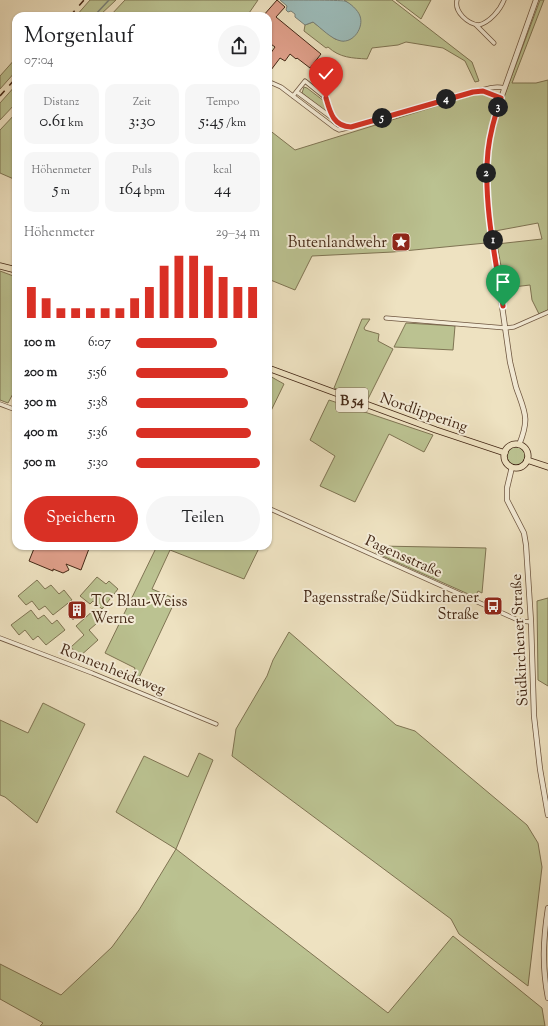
<!DOCTYPE html>
<html lang="de">
<meta charset="utf-8">
<style>
:root{--surface:#fff;--page:#f6f6f6;--text:#202124;--muted:#757577;--accent:#d93025}
body{margin:0;font-family:"Sorts Mill Goudy",serif;background:var(--page);color:var(--text);height:100vh;display:flex;flex-direction:column;font-size:15px;white-space:nowrap}
*{box-sizing:border-box;margin:0}
p{font-size:13px;color:var(--muted)}
.icon{flex:none;width:22px;height:22px;fill:none;stroke:currentColor;stroke-width:2;stroke-linecap:round;stroke-linejoin:round}
.map{position:relative;flex:1;overflow:hidden}
.details{position:absolute;left:12px;top:12px;width:260px;height:538px;display:flex;flex-direction:column;background:var(--surface);border-radius:12px;box-shadow:0 1px 3px #0004}
.details>*{flex:none}
.pin{position:absolute;display:grid;place-items:center;width:34px;height:34px;color:#fff;margin:-41px -17px;border-radius:50% 50% 50% 0;rotate:-45deg;box-shadow:0 0 4px #0007}
.pin .icon{rotate:45deg}
.km{position:absolute;width:20px;height:20px;margin:-10px;border-radius:50%;background:#222;color:#fff;font-size:11px;line-height:20px;text-align:center}
.round{display:grid;place-items:center;flex:none;width:42px;height:42px;border-radius:21px;background:var(--page)}
.headline{display:flex;align-items:center;justify-content:space-between;height:68px;padding:0 12px}
h1{font-size:22px;font-weight:600;line-height:30px}
.stats{display:grid;grid-template-columns:repeat(3,1fr);gap:6px;height:68px;padding:4px 12px}
.stats div{display:grid;align-content:center;border-radius:10px;background:var(--page);text-align:center}
.stats b{font-size:17px;font-weight:600}
.stats small{font-size:11px;font-weight:400}
.stats p{font-size:11px}
.chart{height:112px;padding:8px 12px}
.chart p{display:flex;justify-content:space-between}
.chart svg{width:100%;height:72px;margin-top:4px;stroke:var(--accent);stroke-width:6}
.primary-button{display:flex;gap:8px;margin-top:auto;padding:8px 12px}
.primary-button a{flex:1;height:46px;border-radius:24px;background:var(--accent);color:#fff;font-size:16px;font-weight:600;line-height:46px;text-align:center}
.primary-button a+a{background:var(--page);color:var(--text)}
ul{padding:0 12px;list-style:none;font-size:13px}
li{display:grid;grid-template-columns:64px 48px 1fr;align-items:center;height:30px}
li i{height:10px;border-radius:5px;background:var(--accent)}
.map>svg:first-child{display:block}
.green{fill:#bbc291;stroke:#7f7453}
.water{fill:#9cbcba;stroke:#788078}
.lines{fill:none;stroke-linecap:round;stroke-linejoin:round}
.stream{stroke:#788078;stroke-width:1.5}
.building{fill:#df9f8a;stroke:#432715}
.minor-casing{stroke:#6e5640;stroke-width:5}
.tertiary-casing{stroke:#6e5640;stroke-width:6}
.primary-casing{stroke:#432715;stroke-width:7}
.minor{stroke:#f4ecd7;stroke-width:3.5}
.tertiary{stroke:#f4ecd7;stroke-width:4.5}
.primary{stroke:#eee2c1;stroke-width:5.5}
.rail{stroke:#432715;stroke-width:1.5;stroke-dasharray:7 7;stroke-linecap:butt}
.route-casing{stroke:#fff;stroke-width:8}
.route{stroke:#d93025;stroke-width:5}
.labels{text-anchor:middle;stroke-width:4;stroke-linejoin:round;paint-order:stroke}
.shield{fill:#f4ecd7;stroke:#78624f;stroke-width:1}
.shield-label{font-size:14px;font-weight:bold;fill:#432715}
.poi-label{font-size:15px;fill:#432715;stroke:#f4ecd7;text-anchor:end}
.street-label{font-size:15px;fill:#432715;stroke:#f4ecd7}
</style>
<div class="map">
<svg width="548" height="1026" viewBox="0 0 548 1026">
<rect width="100%" height="100%" fill="#eee2c1"/>
<filter id="stains"><feTurbulence type="fractalNoise" baseFrequency=".005" numOctaves="4"/><feColorMatrix values="0 0 0 0 .2 0 0 0 0 .09 0 0 0 0 .02 0 0 0 .5 -.17"/></filter>
<radialGradient id="worn" r=".72"><stop offset=".6" stop-color="#630" stop-opacity="0"/><stop offset="1" stop-color="#630" stop-opacity=".3"/></radialGradient>
<g class="green">
<polygon points="90,0 116,0 99,16 76,16"/>
<polygon points="125,0 258,0 247,16 110,16"/>
<path d="M344 0H392L472 62 479 81 475 82 465 61 443 48 406 42 398 45 372 48 367 59C352 58 340 58 328 47L326 48 304 31 305 25 313 22 335 39 344 41 353 7Z"/>
<polygon points="396,0 431,0 421,19"/>
<path d="M540 0H544L512 83H536L548 80V310L539 314 532 300 530 285 505 288 497 244 542 239 538 223 495 231 486 243 393 252 312 256 295 290 268 279V129L295 150 469 96C479 94 489 91 494 102H502Z"/>
<polygon points="16,58 16,71 0,89 0,76"/>
<polygon points="16,85 16,103 0,120 0,103"/>
<polygon points="304,87 307,88 324,101 328,111 325,111 302,93"/>
<polygon points="16,113 16,180 0,173 0,130"/>
<polygon points="0,271 16,277 16,388 8,403 0,400"/>
<polygon points="362,319 370,319 364,328 365,330 379,334 378,341 393,349 367,401 334,388"/>
<polygon points="406,323 455,326 453,350 394,347"/>
<polygon points="268,375 284,384 268,417"/>
<polygon points="329,400 433,435 424,452 389,434 355,502 320,486 335,456 310,440"/>
<circle cx="516" cy="456" r="9"/>
<polygon points="157,546 163,546 170,550 173,546 199,546 203,548 204,546 260,546 244,579 170,550 152,589 176,599 136,684 129,681 135,668 105,653"/>
<polygon points="379,546 486,548 482,593 478,591 475,597 376,553"/>
<polygon points="97,577 106,584 109,581 118,589 102,609 93,601 90,604 80,596"/>
<polygon points="37,580 45,589 51,585 59,594 64,590 72,600 53,615 45,606 39,610 32,601 26,605 18,596"/>
<polygon points="548,598 548,686 538,680 537,601"/>
<polygon points="95,609 103,618 89,630 98,640 79,657 71,647 84,635 76,626"/>
<polygon points="31,610 38,619 44,615 52,624 57,620 65,630 46,645 38,636 33,640 25,630 19,635 11,625"/>
<polygon points="289,632 396,725 415,731 527,825 538,843 542,867 528,986 459,934 451,919 232,756 236,729 267,676 273,660"/>
<polygon points="43,703 85,724 37,823 5,797 0,795 0,720 28,733"/>
<polygon points="199,753 213,760 176,849 388,1013 453,936 542,1008 545,1026 40,1026 43,1023 0,999 0,964 61,995 112,947 139,910 176,849 116,812 144,756 188,777"/>
</g>
<path class="water" d="M280 0C290 0 339 0 345 1 350 3 358 10 360 16 364 27 354 43 341 41 331 39 321 28 313 22L305 25 295 17V14L291 11 288 12 286 10 287 6Z"/>
<g class="lines">
<polyline class="stream" points="94,16 109,0"/>
</g>
<g class="building">
<polygon points="277,0 285,7 276,17 321,54 310,68 297,58 296,59 290,54 285,61 280,58 271,70 268,68 268,57 275,47 268,42 268,16 263,16"/>
<polygon points="35,546 90,546 81,570 66,564 69,570 63,573 53,569 53,571 29,561"/>
<polygon points="79,603 84,608 73,620 70,616 72,614 70,612"/>
</g>
<g class="lines">
<g class="minor-casing">
<g id="minor">
<path d="M457 0C454 12 468 24 479 25 490 22 500 10 504 0"/>
<polyline points="476,25 494,43"/>
<path d="M269 84 272 83 281 87 335 128 339 130 356 126 473 92C483 90 494 85 504 88"/>
<polyline points="484,91 501,98"/>
<polyline points="297,92 343,126 348,127"/>
<polyline points="293,96 305,81 326,98 333,119"/>
<polyline points="386,318 506,328 514,327 548,312"/>
<polyline points="0,404 16,410"/>
<polyline points="268,508 520,621 531,622"/>
<polyline points="0,638 92,673 216,724"/>
</g>
</g>
<g class="tertiary-casing">
<g id="tertiary">
<path d="M519 445C530 418 525 413 516 387 514 379 512 370 510 362L488 208 487 165 488 149 494 118 536 0"/>
<polyline points="512,467 507,488 507,500 524,533 526,545 531,622 534,716 540,769 548,815"/>
<path d="M548 908C543 941 542 966 548 998"/>
</g>
</g>
<g class="primary-casing">
<g id="primary">
<polyline points="0,266 16,270"/>
<polyline points="268,368 436,430 505,453"/>
<circle cx="516" cy="456" r="12"/>
<polyline points="527,460 548,467"/>
</g>
</g>
<use href="#minor" class="minor"/>
<use href="#tertiary" class="tertiary"/>
<use href="#primary" class="primary"/>
<g class="rail">
<polyline points="70,16 84,0"/>
<polyline points="0,96 16,78"/>
</g>
</g>
<g class="lines">
<g class="route-casing">
<path id="route" d="M326 98C330 112 333 126 351 127L473 92 483 91 501 98C495 115 490 133 488 151 483 201 495 257 503 306"/>
</g>
<use href="#route" class="route"/>
</g>
<defs>
<g id="sight-square" transform="scale(1)"><rect x="-9" y="-9" width="18" height="18" rx="4" fill="#8f2418" stroke="#f4ecd7"/><path d="M0-6L1.8-2.2L6-1.7L2.9 1.2L3.7 5.4L0 3.3L-3.7 5.4L-2.9 1.2L-6-1.7L-1.8-2.2Z" fill="#fff"/></g>
<g id="bus-square" transform="scale(1)"><rect x="-9" y="-9" width="18" height="18" rx="4" fill="#8f2418" stroke="#f4ecd7"/><path d="M-5-6H5V4H4V6H2V4H-2V6H-4V4H-5ZM-3.5-4V0h7V-4ZM-3.5 1.2v1.5H-2V1.2ZM2 1.2v1.5H3.5V1.2Z" fill="#fff"/></g>
<g id="building-square" transform="scale(1)"><rect x="-9" y="-9" width="18" height="18" rx="4" fill="#8f2418" stroke="#f4ecd7"/><path d="M-4-6H4V6H1V3H-1V6H-4ZM-2.5-4.3h1.7v1.8h-1.7ZM.8-4.3h1.7v1.8H.8ZM-2.5-1h1.7V.8h-1.7ZM.8-1h1.7V.8H.8Z" fill="#fff"/></g>
</defs>
<g fill-rule="evenodd">
<use href="#sight-square" x="401" y="242"/>
<use href="#bus-square" x="493" y="606"/>
<use href="#building-square" x="77" y="610"/>
</g>
<g class="labels">
<rect class="shield" x="336" y="388" width="32" height="24" rx="3"/>
<g class="shield-label">
<text x="352" y="405">B 54</text>
</g>
<g class="poi-label">
<text x="387" y="247">Butenlandwehr</text>
<text x="479" y="602">Pagensstraße/Südkirchener<tspan x="479" dy="17">Straße</tspan></text>
<text x="91" y="606" text-anchor="start">TC Blau-Weiss<tspan x="91" dy="17">Werne</tspan></text>
</g>
<g class="street-label">
<text transform="translate(424 412) rotate(19)" y="5">Nordlippering</text>
<text transform="translate(404 556) rotate(24)" y="5">Pagensstraße</text>
<text transform="translate(519 640) rotate(-93)" y="5">Südkirchener Straße</text>
<text transform="translate(113 669) rotate(22)" y="5">Ronnenheideweg</text>
</g>
</g>
<rect width="100%" height="100%" filter="url(#stains)"/>
<rect width="100%" height="100%" fill="url(#worn)"/>
</svg>
<div class="pin" style="left:503px;top:306px;background:#1e9e55"><svg class="icon" aria-label="arrive" viewBox="0 0 24 24"><path d="M6 21V4h12l-3 4 3 4H6"/></svg></div>
<div class="pin" style="left:326px;top:98px;background:#d93025"><svg class="icon" aria-label="check" viewBox="0 0 24 24"><path d="M5 12l5 5 9-10"/></svg></div>
<b class="km" style="left:493px;top:240px">1</b>
<b class="km" style="left:486px;top:173px">2</b>
<b class="km" style="left:498px;top:107px">3</b>
<b class="km" style="left:446px;top:99px">4</b>
<b class="km" style="left:382px;top:118px">5</b>
<section class="details">
<div class="headline"><div><h1>Morgenlauf</h1><p>07:04</p></div><a class="round"><svg class="icon" aria-label="share" viewBox="0 0 24 24"><path d="M12 15V3M7 8l5-5 5 5M5 13v7h14v-7"/></svg></a></div>
<div class="stats">
<div><p>Distanz</p><b>0.61<small> km</small></b></div>
<div><p>Zeit</p><b>3:30</b></div>
<div><p>Tempo</p><b>5:45<small> /km</small></b></div>
</div>
<div class="stats">
<div><p>Höhenmeter</p><b>5<small> m</small></b></div>
<div><p>Puls</p><b>164<small> bpm</small></b></div>
<div><p>kcal</p><b>44</b></div>
</div>
<div class="chart"><p><span>Höhenmeter</span>29–34 m</p>
<svg viewBox="0 0 160 44" preserveAspectRatio="none"><path d="M5 44V25M15 44V32M25 44V38M35 44V38M45 44V38M55 44V38M65 44V38M75 44V32M85 44V25M95 44V12M105 44V6M115 44V6M125 44V12M135 44V19M145 44V25M155 44V25"/></svg>
</div>
<ul>
<li><b>100 m</b>6:07<i style="width:65%"></i></li>
<li><b>200 m</b>5:56<i style="width:74%"></i></li>
<li><b>300 m</b>5:38<i style="width:90%"></i></li>
<li><b>400 m</b>5:36<i style="width:93%"></i></li>
<li><b>500 m</b>5:30<i style="width:100%"></i></li>
</ul>
<div class="primary-button"><a>Speichern</a><a>Teilen</a></div>
</section>
</div>
